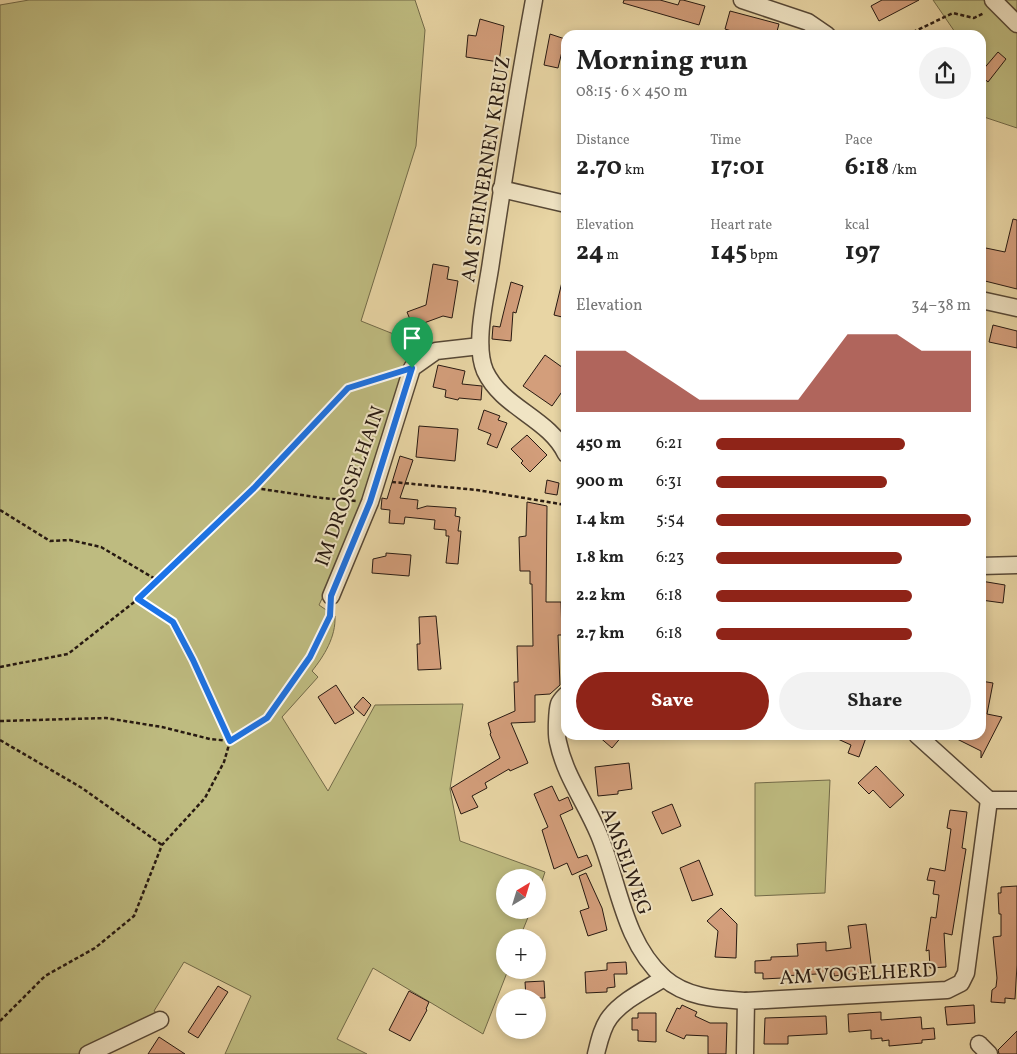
<!DOCTYPE html>
<meta charset="utf-8">
<style>
:root{--surface:#fff;--page:#f2f2f2;--text:#222;--muted:#767676;--accent:#8f2418}
body{margin:0;font-family:Vollkorn,serif;background:var(--page);color:var(--text);height:100vh;display:flex;flex-direction:column;font-size:19px;white-space:nowrap}
*{box-sizing:border-box;margin:0}
p{font-size:16px;color:var(--muted)}
.icon{flex:none;width:28px;height:28px;fill:none;stroke:currentColor;stroke-width:2;stroke-linecap:round;stroke-linejoin:round}
.map{position:relative;flex:1;overflow:hidden}
.panel{position:absolute;left:561px;top:30px;width:425px;height:710px;display:flex;flex-direction:column;background:var(--surface);border-radius:15px;box-shadow:0 2px 8px #0003}
.panel>*{flex:none}
.needle{width:32px;rotate:38deg}
.tools{position:absolute;left:496px;top:869px;display:grid;gap:10px}
.tools a{display:grid;place-items:center;width:50px;height:50px;border-radius:50%;background:var(--surface);box-shadow:0 2px 8px #0003;font-size:25px}
.pin{position:absolute;display:grid;place-items:center;width:42px;height:42px;color:#fff;margin:-51px -21px;border-radius:50% 50% 50% 0;rotate:-45deg;box-shadow:0 0 5px #0007}
.pin .icon{rotate:45deg}
.round{display:grid;place-items:center;flex:none;width:52px;height:52px;border-radius:26px;background:var(--page)}
.head{display:flex;align-items:center;justify-content:space-between;height:85px;padding:0 15px}
h1{font-size:28px;font-weight:700;line-height:38px}
.figures{display:grid;grid-template-columns:repeat(3,1fr);gap:8px;height:85px;padding:5px 15px}
.figures div{display:grid;align-content:center}
.figures b{font-size:25px;font-weight:700}
.figures small{font-size:14px;font-weight:400}
.figures p{font-size:14px}
.chart{height:140px;padding:10px 15px}
.chart p{display:flex;justify-content:space-between}
.chart svg{width:100%;height:90px;margin-top:5px;fill:var(--accent);opacity:.7}
.button{display:flex;gap:10px;margin-top:auto;padding:10px 15px}
.button a{flex:1;height:58px;border-radius:30px;background:var(--accent);color:#fff;font-size:20px;font-weight:700;line-height:58px;text-align:center}
.button a+a{background:var(--page);color:var(--text)}
ul{padding:0 15px;list-style:none;font-size:16px}
li{display:grid;grid-template-columns:80px 60px 1fr;align-items:center;height:38px}
li i{height:12px;border-radius:6px;background:var(--accent)}
.map>svg:first-child{display:block}
.green{fill:#bebb80;stroke:#726a48}
.building{fill:#d39e7b;stroke:#271911}
.lines{fill:none;stroke-linecap:round;stroke-linejoin:round}
.minor-casing{stroke:#574836;stroke-width:19}
.path{stroke:#271911;stroke-width:2.5;stroke-dasharray:4 2.5;stroke-linecap:butt}
.minor{stroke:#f0e4c4;stroke-width:16}
.route-casing{stroke:#fff;stroke-width:10}
.route{stroke:#1a73e8;stroke-width:6}
.labels{text-anchor:middle;stroke-width:4;stroke-linejoin:round;paint-order:stroke}
.street-label{font-size:20px;fill:#271911;stroke:#f0e4c4}
</style>
<div class="map">
<svg width="1017" height="1054" viewBox="0 0 1017 1054">
<rect width="100%" height="100%" fill="#e8d5a4"/>
<filter id="stains"><feTurbulence type="fractalNoise" baseFrequency=".004" numOctaves="4"/><feColorMatrix values="0 0 0 0 .2 0 0 0 0 .09 0 0 0 0 .02 0 0 0 .5 -.17"/></filter>
<radialGradient id="worn" r=".72"><stop offset=".6" stop-color="#630" stop-opacity="0"/><stop offset="1" stop-color="#630" stop-opacity=".3"/></radialGradient>
<g class="green">
<path d="M29 0H415L425 30 416 146 361 321 401 337 414 362 347 546 319 605 335 616C336 637 324 656 312 671L318 677 282 717 328 791 375 705 463 704 450 789 460 841 545 872 538 893V878H505V910H531L520 937 505 938V970H508L483 1034 373 968 337 1039 367 1054H225L251 996 184 962 154 1011 166 1019 103 1054H0V5Z"/>
<polygon points="933,0 1017,0 1017,128 981,116 981,35 957,35"/>
<polygon points="830,780 825,893 755,896 755,783"/>
</g>
<g class="building">
<polygon points="624,0 660,0 678,5 680,0 683,0 705,6 699,25 623,3"/>
<polygon points="882,0 919,0 879,21 871,6"/>
<polygon points="730,11 779,24 776,35 744,35 725,29"/>
<polygon points="480,19 504,26 499,62 466,57 468,35 476,36"/>
<polygon points="550,34 565,39 558,68 544,65"/>
<polygon points="998,52 1006,59 988,82 981,76 981,72"/>
<polygon points="1013,219 1017,220 1017,289 981,280 981,247 1005,252"/>
<polygon points="433,264 449,267 447,279 458,281 452,318 443,316 413,327 407,312 426,305"/>
<polygon points="511,282 523,286 516,313 513,312 511,341 492,339 493,326 500,327"/>
<polygon points="562,282 566,283 566,318 554,315"/>
<polygon points="993,325 1017,331 1017,348 989,342"/>
<polygon points="545,355 566,370 566,386 552,406 523,386"/>
<polygon points="438,365 465,371 462,384 482,386 481,400 459,398 458,400 445,397 446,390 433,387"/>
<polygon points="484,410 500,416 498,420 507,423 497,448 487,444 491,434 478,429"/>
<polygon points="419,426 458,429 455,461 416,457"/>
<polygon points="527,435 547,455 530,472 521,463 523,461 511,449"/>
<polygon points="400,456 413,460 400,498 418,500 417,509 427,506 456,508 455,516 460,517 458,531 461,531 458,564 446,563 449,536 446,536 446,530 434,529 435,520 405,517 404,524 389,523 390,510 381,509 382,498 387,499"/>
<polygon points="547,480 559,483 557,495 545,493"/>
<polygon points="527,502 547,506 546,602 561,602 562,635 558,635 560,685 550,694 535,695 535,722 511,723 528,763 510,771 509,769 485,783 487,788 472,796 478,807 461,814 451,788 500,758 490,734 491,733 488,723 515,711 514,682 518,682 517,646 533,646 532,584 530,584 530,571 520,571 519,537 526,536"/>
<polygon points="386,553 411,555 409,576 372,573 373,559 386,556"/>
<polygon points="981,581 1005,585 1003,603 981,600"/>
<polygon points="436,616 441,669 418,670 417,644 420,644 419,617"/>
<polygon points="981,681 993,683 987,714 1002,717 981,758 981,751 949,735 981,735"/>
<polygon points="336,685 354,713 335,724 318,697"/>
<polygon points="363,697 371,705 364,716 354,707"/>
<polygon points="597,735 623,735 612,748"/>
<polygon points="829,735 867,735 859,757 848,753 851,745"/>
<polygon points="629,763 632,789 618,791 618,794 598,796 595,767"/>
<polygon points="876,766 904,795 890,808 873,790 869,794 858,783"/>
<polygon points="552,786 559,801 568,797 573,809 560,815 578,858 587,855 592,866 572,875 567,863 554,869 542,830 548,827 534,794"/>
<polygon points="672,804 681,826 662,834 652,812"/>
<polygon points="950,810 967,812 962,848 966,849 952,935 944,933 946,967 930,968 929,950 926,951 931,917 936,918 939,895 933,894 935,881 927,880 930,868 945,871 951,829 947,828"/>
<polygon points="699,860 713,895 692,901 680,868"/>
<polygon points="586,873 602,908 607,930 588,936 580,911 589,908 579,876"/>
<polygon points="1017,886 1017,965 1015,999 1005,998 1005,1003 991,1002 992,990 996,987 997,978 993,937 1001,936 1001,914 999,914 998,893 1001,893 1001,887"/>
<polygon points="721,908 737,924 736,958 715,957 718,931 707,921"/>
<polygon points="866,924 872,971 834,976 834,973 782,976 782,978 763,979 763,973 755,973 755,961 771,960 771,957 798,956 797,944 826,942 826,951 851,948 848,926"/>
<polygon points="626,962 627,974 614,974 615,987 607,988 607,992 586,993 585,972 607,970 607,963"/>
<polygon points="544,981 545,998 526,998 525,982"/>
<polygon points="218,986 228,992 198,1038 188,1032"/>
<polygon points="409,991 429,1002 426,1009 427,1010 410,1041 389,1030"/>
<polygon points="682,1005 697,1012 695,1016 710,1023 727,1023 726,1054 708,1054 708,1036 686,1035 684,1039 666,1031 677,1008 680,1009"/>
<polygon points="974,1005 975,1023 947,1025 945,1007"/>
<polygon points="881,1012 881,1020 921,1017 922,1029 934,1028 935,1039 922,1040 922,1043 889,1046 889,1040 882,1041 882,1038 871,1039 871,1030 849,1032 848,1014"/>
<polygon points="638,1013 656,1013 656,1042 638,1041 638,1030 632,1030 632,1018 638,1018"/>
<polygon points="826,1016 827,1034 788,1036 788,1044 764,1044 765,1018"/>
<polygon points="1017,1031 1017,1054 999,1054 998,1050"/>
<polygon points="159,1037 185,1054 148,1054"/>
</g>
<g class="lines">
<g class="minor-casing">
<g id="minor">
<path d="M534 0C518 87 504 175 491 262 487 292 473 343 485 371 502 408 549 418 566 454"/>
<polyline points="742,0 808,22 827,35"/>
<polyline points="993,0 1017,24"/>
<polyline points="501,189 566,204"/>
<polyline points="981,300 1017,308"/>
<polyline points="981,566 1017,565"/>
<polyline points="331,596 370,502 412,368 436,351 480,346"/>
<path d="M566 695C564 697 560 701 559 704 557 710 556 735 558 742 565 776 586 803 599 835 619 883 623 941 664 978 687 998 717 999 746 1001"/>
<polyline points="917,735 989,800"/>
<polyline points="979,1044 989,1054"/>
<polyline points="88,1054 160,1020"/>
<path d="M596 1054C599 1042 602 1027 610 1017 623 1000 647 989 664 978"/>
<polyline points="745,1054 746,1001 947,990 961,983 966,973 989,800 1017,800"/>
</g>
</g>
<g class="path">
<polyline points="907,35 953,13 974,18 984,13"/>
<polyline points="392,482 477,490 566,505"/>
<polyline points="255,488 322,498 356,501"/>
<polyline points="0,510 50,541 70,540 101,547 157,580"/>
<polyline points="0,667 68,654 138,599 254,488 348,388 394,374"/>
<polyline points="0,721 106,718 162,727 210,739 230,741 267,717 310,657 330,616 331,610"/>
<polyline points="0,740 82,788 162,845"/>
<polyline points="0,1021 45,976 95,948 134,916 162,845 205,798 224,762 230,741 193,660 173,622 138,599"/>
</g>
<use href="#minor" class="minor"/>
</g>
<g class="lines">
<g class="route-casing">
<polygon id="route" points="412,368 370,502 331,596 330,616 310,657 267,718 230,741 193,660 173,622 138,599 254,488 348,388"/>
</g>
<use href="#route" class="route"/>
</g>
<g class="labels">
<g class="street-label">
<text transform="translate(485 169) rotate(-81)" y="7">AM STEINERNEN KREUZ</text>
<text transform="translate(349 486) rotate(-70)" y="7">IM DROSSELHAIN</text>
<text transform="translate(627 861) rotate(70)" y="7">AMSELWEG</text>
<text transform="translate(858 973) rotate(-3)" y="7">AM VOGELHERD</text>
</g>
</g>
<rect width="100%" height="100%" filter="url(#stains)"/>
<rect width="100%" height="100%" fill="url(#worn)"/>
</svg>
<div class="tools">
<a><svg class="needle" viewBox="-14 -14 28 28"><path d="M0-13l5 13h-10z" fill="#e53935"/><path d="M0 13l5-13h-10z" fill="#767676"/></svg></a>
<a>+</a>
<a>−</a>
</div>
<div class="pin" style="left:412px;top:368px;background:#1e9e55"><svg class="icon" aria-label="arrive" viewBox="0 0 24 24"><path d="M6 21V4h12l-3 4 3 4H6"/></svg></div>
<section class="panel">
<div class="head"><div><h1>Morning run</h1><p>08:15 · 6 × 450 m</p></div><a class="round"><svg class="icon" aria-label="share" viewBox="0 0 24 24"><path d="M12 15V3M7 8l5-5 5 5M5 13v7h14v-7"/></svg></a></div>
<div class="figures">
<div><p>Distance</p><b>2.70<small> km</small></b></div>
<div><p>Time</p><b>17:01</b></div>
<div><p>Pace</p><b>6:18<small> /km</small></b></div>
</div>
<div class="figures">
<div><p>Elevation</p><b>24<small> m</small></b></div>
<div><p>Heart rate</p><b>145<small> bpm</small></b></div>
<div><p>kcal</p><b>197</b></div>
</div>
<div class="chart"><p><span>Elevation</span>34–38 m</p>
<svg viewBox="0 0 160 44" preserveAspectRatio="none"><path d="M0 44V14L10 14L20 14L30 22L40 30L50 38L60 38L70 38L80 38L90 38L100 22L110 6L120 6L130 6L140 14L150 14L160 14V44z"/></svg>
</div>
<ul>
<li><b>450 m</b>6:21<i style="width:74%"></i></li>
<li><b>900 m</b>6:31<i style="width:67%"></i></li>
<li><b>1.4 km</b>5:54<i style="width:100%"></i></li>
<li><b>1.8 km</b>6:23<i style="width:73%"></i></li>
<li><b>2.2 km</b>6:18<i style="width:77%"></i></li>
<li><b>2.7 km</b>6:18<i style="width:77%"></i></li>
</ul>
<div class="button"><a>Save</a><a>Share</a></div>
</section>
</div>
